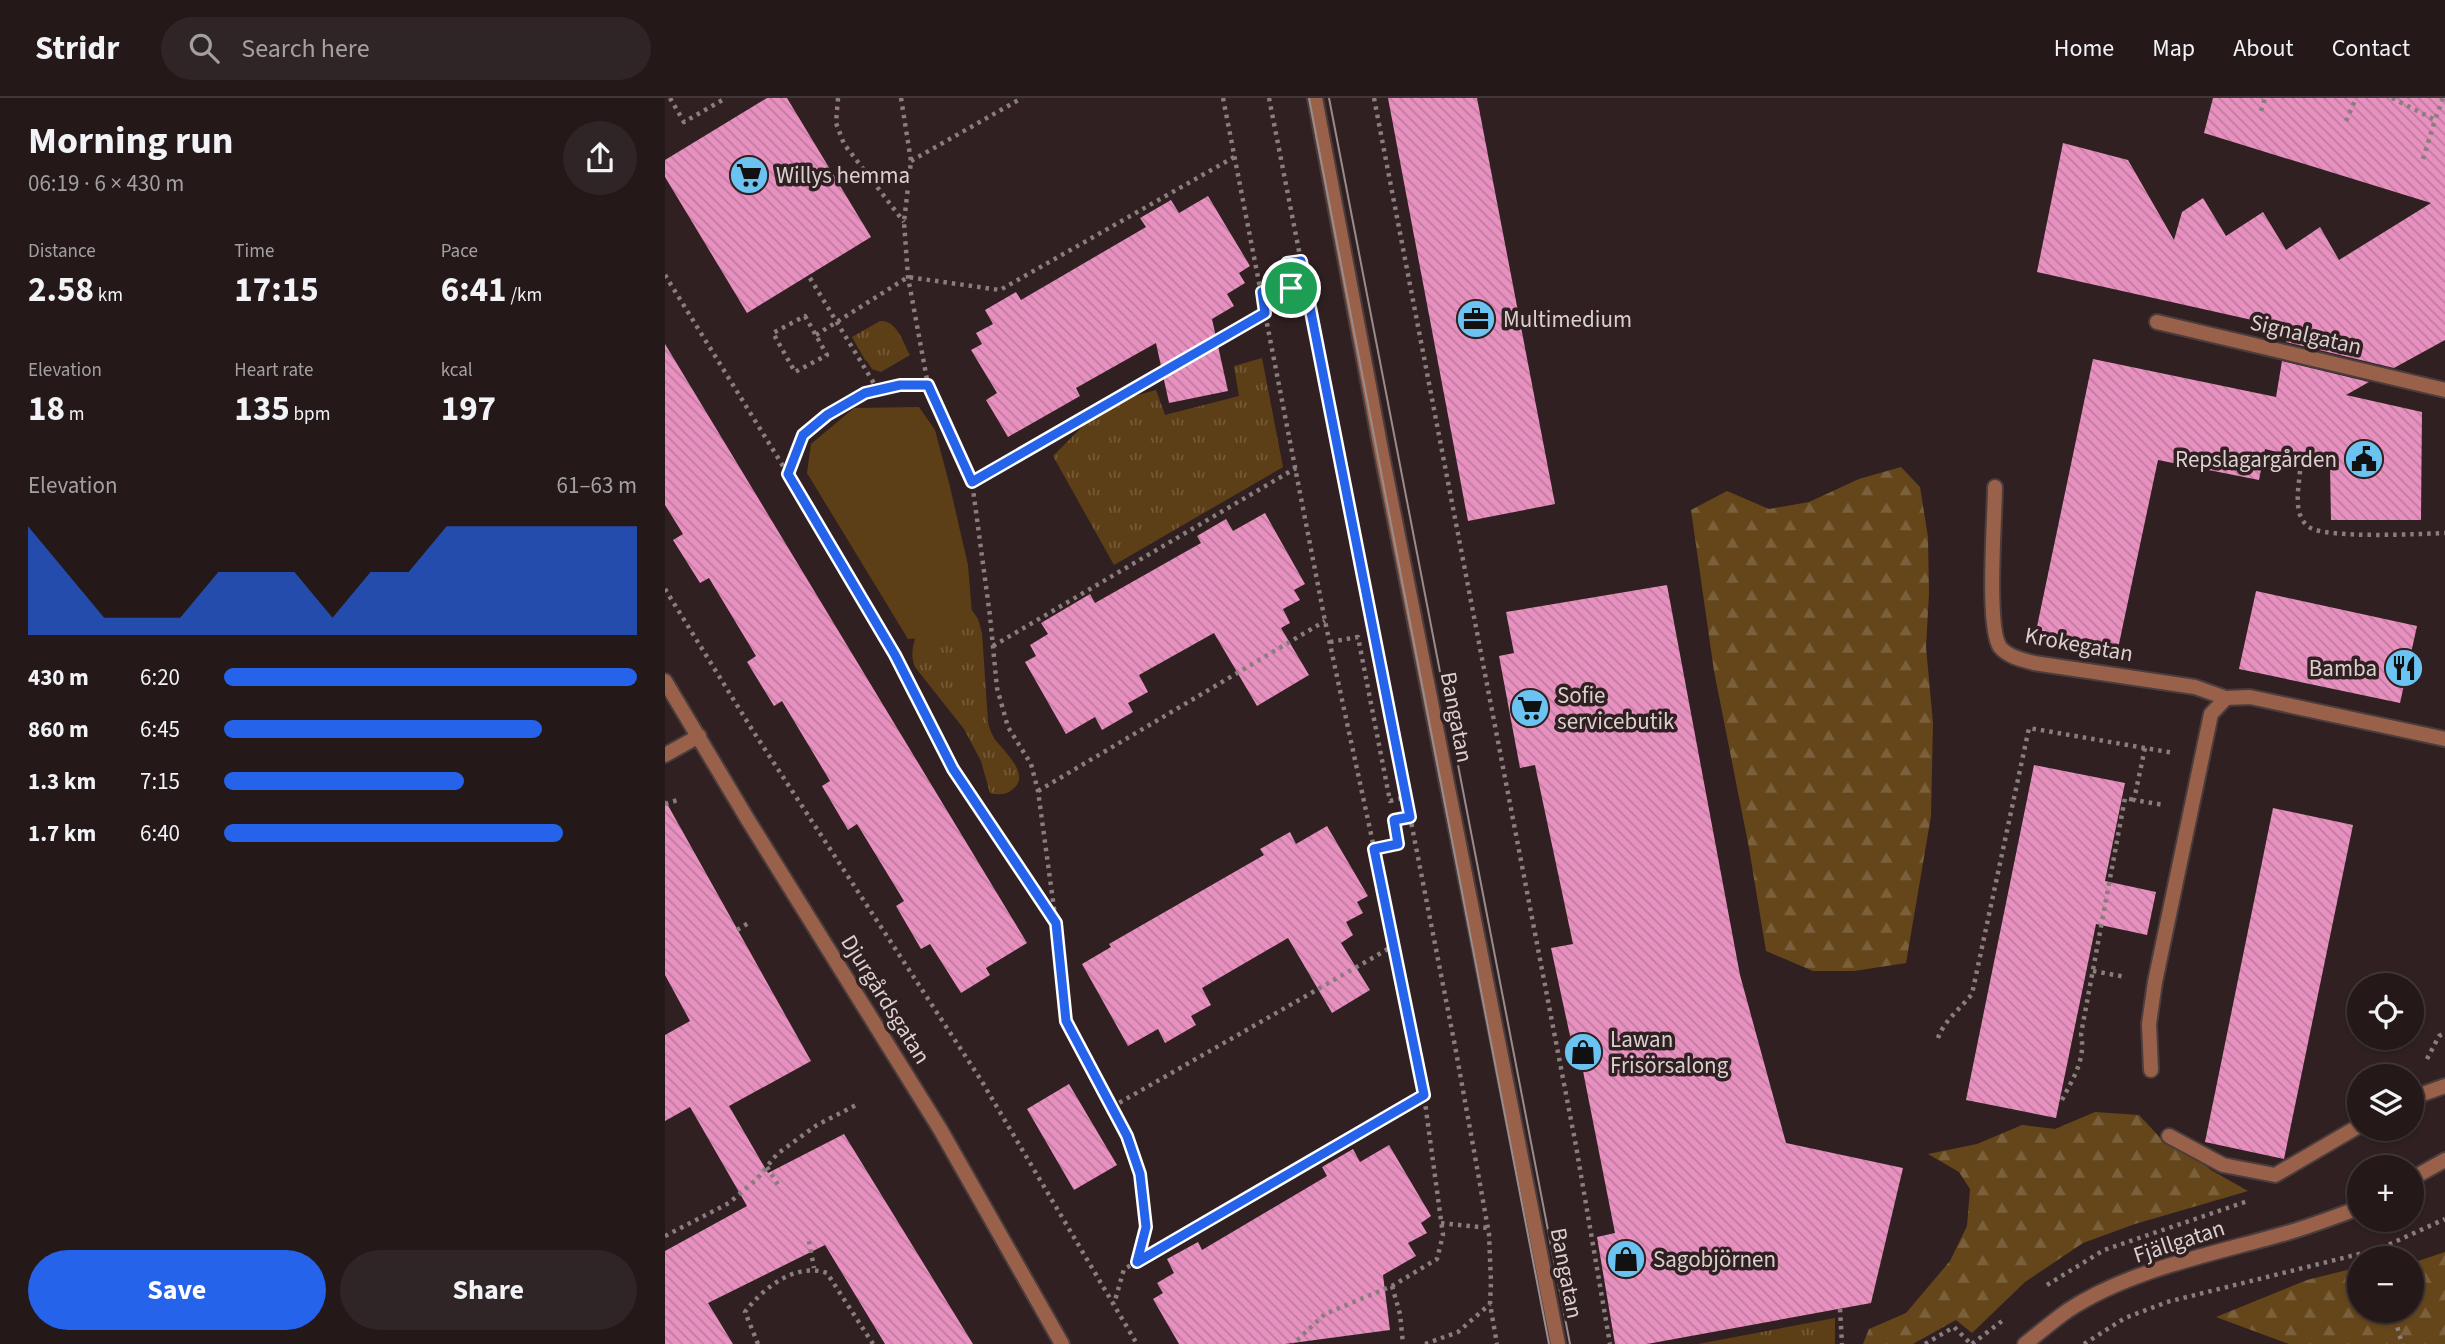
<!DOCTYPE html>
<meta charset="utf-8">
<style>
:root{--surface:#241819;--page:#302526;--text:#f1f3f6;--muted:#a3a0a2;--line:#413738;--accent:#2563eb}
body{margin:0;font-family:"Source Sans 3",sans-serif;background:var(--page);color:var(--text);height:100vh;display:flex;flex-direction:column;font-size:26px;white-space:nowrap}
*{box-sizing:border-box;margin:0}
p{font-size:23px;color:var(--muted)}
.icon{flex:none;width:38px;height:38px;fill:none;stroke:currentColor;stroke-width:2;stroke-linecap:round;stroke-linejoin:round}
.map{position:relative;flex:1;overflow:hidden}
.details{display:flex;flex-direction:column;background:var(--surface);width:665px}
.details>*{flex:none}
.buttons{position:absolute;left:1682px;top:875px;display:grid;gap:14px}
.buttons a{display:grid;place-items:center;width:77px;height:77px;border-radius:50%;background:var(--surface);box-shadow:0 2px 5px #0004,0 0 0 2px var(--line);font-size:35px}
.pin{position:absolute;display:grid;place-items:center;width:60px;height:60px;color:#fff;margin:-30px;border:4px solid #fff;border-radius:50%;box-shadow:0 2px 7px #0007}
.round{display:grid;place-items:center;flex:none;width:74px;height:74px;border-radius:37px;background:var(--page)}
.summary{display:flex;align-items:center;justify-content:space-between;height:119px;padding:0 28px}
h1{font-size:38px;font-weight:700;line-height:52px}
.metrics{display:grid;grid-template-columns:repeat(3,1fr);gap:10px;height:119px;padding:7px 28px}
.metrics div{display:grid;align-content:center}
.metrics b{font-size:35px;font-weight:700}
.metrics small{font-size:19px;font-weight:400}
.metrics p{font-size:19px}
.chart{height:196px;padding:14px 28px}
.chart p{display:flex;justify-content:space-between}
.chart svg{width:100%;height:126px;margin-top:7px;fill:var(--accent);opacity:.7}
.cta{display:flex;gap:14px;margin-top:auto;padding:14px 28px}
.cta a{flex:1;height:80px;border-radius:42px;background:var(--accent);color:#fff;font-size:28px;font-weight:700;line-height:80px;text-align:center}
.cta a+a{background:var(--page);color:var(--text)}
ul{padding:0 28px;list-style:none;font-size:23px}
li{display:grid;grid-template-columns:112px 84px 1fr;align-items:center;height:52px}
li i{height:18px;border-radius:9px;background:var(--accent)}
header{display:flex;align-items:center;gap:42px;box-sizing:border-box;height:98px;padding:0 35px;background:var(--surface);border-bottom:2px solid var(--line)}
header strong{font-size:33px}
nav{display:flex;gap:38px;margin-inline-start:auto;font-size:24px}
.search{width:490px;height:63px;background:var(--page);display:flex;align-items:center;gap:18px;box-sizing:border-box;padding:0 24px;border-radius:38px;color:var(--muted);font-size:26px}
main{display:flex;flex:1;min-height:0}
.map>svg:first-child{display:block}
.grass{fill:url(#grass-tufts)}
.forest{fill:url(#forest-firs)}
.park{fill:#5d3f17}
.building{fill:url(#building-back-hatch)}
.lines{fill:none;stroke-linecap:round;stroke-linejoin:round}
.service-casing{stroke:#4b3c3d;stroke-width:18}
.minor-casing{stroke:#4b3c3d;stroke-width:18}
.tertiary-casing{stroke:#4b3c3d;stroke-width:18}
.path{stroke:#8a7d7d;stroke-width:4.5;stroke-dasharray:3.5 5;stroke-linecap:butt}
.service{stroke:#996149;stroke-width:14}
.minor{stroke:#996149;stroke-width:14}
.tertiary{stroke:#996149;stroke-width:14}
.tram{stroke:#998c8c;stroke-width:2}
.route-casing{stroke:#fff;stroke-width:14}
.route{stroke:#2563eb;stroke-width:9}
.labels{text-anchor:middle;stroke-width:7;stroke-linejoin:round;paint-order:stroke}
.poi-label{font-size:23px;fill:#dbd0d0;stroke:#302021;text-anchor:start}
.street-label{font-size:23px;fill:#dbd0d0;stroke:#302021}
</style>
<header>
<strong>Stridr</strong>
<div class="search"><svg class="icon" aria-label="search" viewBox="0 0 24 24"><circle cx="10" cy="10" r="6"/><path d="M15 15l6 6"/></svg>Search here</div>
<nav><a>Home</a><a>Map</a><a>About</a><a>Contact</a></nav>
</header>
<main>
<section class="details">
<div class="summary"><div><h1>Morning run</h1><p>06:19 · 6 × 430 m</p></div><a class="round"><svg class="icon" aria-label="share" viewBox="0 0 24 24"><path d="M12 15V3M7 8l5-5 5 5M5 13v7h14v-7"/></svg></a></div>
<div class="metrics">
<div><p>Distance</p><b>2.58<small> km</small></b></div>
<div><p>Time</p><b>17:15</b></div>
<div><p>Pace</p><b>6:41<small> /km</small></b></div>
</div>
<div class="metrics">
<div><p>Elevation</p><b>18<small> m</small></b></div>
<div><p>Heart rate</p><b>135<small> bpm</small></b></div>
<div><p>kcal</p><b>197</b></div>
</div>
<div class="chart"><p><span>Elevation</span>61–63 m</p>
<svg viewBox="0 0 160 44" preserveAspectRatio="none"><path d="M0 44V6L10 22L20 38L30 38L40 38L50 22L60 22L70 22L80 38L90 22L100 22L110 6L120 6L130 6L140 6L150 6L160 6V44z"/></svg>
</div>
<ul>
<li><b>430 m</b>6:20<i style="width:100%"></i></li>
<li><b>860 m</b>6:45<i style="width:77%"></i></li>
<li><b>1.3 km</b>7:15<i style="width:58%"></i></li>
<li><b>1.7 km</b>6:40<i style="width:82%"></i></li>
</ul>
<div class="cta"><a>Save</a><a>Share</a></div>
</section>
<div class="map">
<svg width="1780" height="1246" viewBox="0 0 1780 1246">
<defs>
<pattern id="grass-tufts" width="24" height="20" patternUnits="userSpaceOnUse" patternTransform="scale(1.75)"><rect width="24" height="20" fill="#5d3f17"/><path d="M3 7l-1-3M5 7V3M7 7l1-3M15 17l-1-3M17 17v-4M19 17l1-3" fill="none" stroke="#745a38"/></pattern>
<pattern id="forest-firs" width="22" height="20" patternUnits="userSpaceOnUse" patternTransform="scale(1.75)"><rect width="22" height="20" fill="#65461b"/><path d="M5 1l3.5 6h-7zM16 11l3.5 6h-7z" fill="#7a603b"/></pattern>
<pattern id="building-back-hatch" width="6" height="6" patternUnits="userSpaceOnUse" patternTransform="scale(1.75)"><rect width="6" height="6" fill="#e890bf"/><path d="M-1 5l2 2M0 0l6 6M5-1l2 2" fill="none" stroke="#be7c9f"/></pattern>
</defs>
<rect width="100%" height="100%" fill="#302021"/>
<g class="grass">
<path d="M215 223C232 222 237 243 245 257L216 274 207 271 202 263 200 262 187 239Z"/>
<polygon points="597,260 618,369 449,467 388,358 421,325 466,299 491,292 500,317 574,298 569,268"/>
<path d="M304 508 313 521 317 535 323 624C324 629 326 635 329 640 337 652 368 677 347 692 341 697 333 697 325 695L316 663 299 631 250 569C245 557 248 547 252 534Z"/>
<polygon points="1170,1220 1170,1246 1033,1246"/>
</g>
<g class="forest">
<polygon points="1236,369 1255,389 1263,439 1264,496 1261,549 1268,625 1266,718 1241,865 1189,873 1148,873 1101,853 1084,750 1049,573 1026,412 1062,393 1104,411 1144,404 1194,381"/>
<polygon points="1430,1014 1474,1017 1501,1046 1526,1056 1546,1072 1583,1093 1470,1126 1418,1145 1360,1184 1307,1235 1291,1222 1248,1246 1198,1246 1204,1231 1241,1215 1285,1163 1302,1128 1305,1091 1294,1074 1263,1056 1312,1046 1357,1027 1390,1031"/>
<polygon points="1780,1154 1780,1246 1624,1246 1551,1219 1642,1182 1694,1169 1694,1213 1746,1213 1747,1165"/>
</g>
<polygon class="park" points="254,309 270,332 285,389 303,467 307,516 276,539 243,541 142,375 146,346 189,310"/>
<g class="building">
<polygon points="102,0 122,0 206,139 82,215 0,79 0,62"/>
<polygon points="723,0 812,0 890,406 803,423"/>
<polygon points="1548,0 1780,0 1780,242 1729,270 1621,244 1623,230 1372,174 1398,45 1463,62 1509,142 1517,114 1538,100 1561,138 1598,114 1621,152 1655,129 1674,162 1766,105 1539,35"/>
<polygon points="543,98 585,168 574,175 580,185 562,196 569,208 547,221 563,293 504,305 491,245 411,290 415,298 343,339 321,302 332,295 306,252 317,246 311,235 328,226 320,212 351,194 356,202 481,129 475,120 506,102 514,115"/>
<polygon points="0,246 362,845 321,870 325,877 296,895 265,846 256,851 231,808 239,803 192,726 183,732 157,688 165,683 117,603 109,608 82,564 91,558 44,480 35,485 8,442 18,436 0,407"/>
<polygon points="1428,261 1611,299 1617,263 1704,284 1681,297 1757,314 1756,422 1666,422 1665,367 1600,351 1594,382 1493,362 1451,560 1369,543"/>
<polygon points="600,415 640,486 629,492 635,502 618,511 625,525 616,530 644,577 592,608 549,535 474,577 483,594 463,605 468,614 437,632 430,619 401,636 360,564 371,558 365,547 383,536 376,525 425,496 430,505 536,445 532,438 561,421 568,433"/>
<polygon points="1002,487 1075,877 1121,1045 1238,1070 1206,1205 982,1246 950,1246 932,1139 950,1135 917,968 912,970 886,850 908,846 870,667 855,670 834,558 849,555 841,514"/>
<polygon points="1591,493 1752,528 1735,605 1574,571"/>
<polygon points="1369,667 1460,685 1440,783 1491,794 1482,837 1431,826 1391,1020 1301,1002"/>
<polygon points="0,702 146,963 64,1008 103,1075 179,1036 308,1246 220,1246 160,1147 43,1205 68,1246 0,1246 0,1153 82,1108 25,1009 0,1023 0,937 25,923 0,877"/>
<polygon points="1608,710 1688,727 1619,1061 1540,1044"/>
<polygon points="662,728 703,798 692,804 698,815 681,824 688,837 676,845 705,892 667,915 623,840 537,890 546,907 526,918 531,927 500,945 493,931 463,948 417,866 446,849 444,846 599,757 595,751 625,734 631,746"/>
<polygon points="404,986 452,1067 409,1092 362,1011"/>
<polygon points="724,1047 766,1118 756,1125 762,1135 743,1145 751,1158 718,1177 725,1232 620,1246 514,1246 488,1201 498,1195 492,1185 509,1175 502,1161 533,1144 537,1152 662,1078 657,1069 688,1051 695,1064"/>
</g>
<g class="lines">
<g class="service-casing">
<g id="service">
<polyline points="1746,1000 1780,988"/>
<polyline points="1504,1038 1558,1067 1610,1077 1694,1028"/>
</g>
</g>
<g class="minor-casing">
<g id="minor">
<polyline points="650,0 717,357 893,1246"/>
<polyline points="1492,224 1780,292"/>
<path d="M1330 389C1330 419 1321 529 1335 549 1343 559 1358 562 1369 565L1530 589 1561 600"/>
<polyline points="0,657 34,638"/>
<polyline points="1486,972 1484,926 1490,884 1546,616 1561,600 1585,599 1780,641"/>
</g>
</g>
<g class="tertiary-casing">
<g id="tertiary">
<polyline points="0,583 83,722 275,1031 397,1246"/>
<polyline points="1746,1081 1780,1062"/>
<path d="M1360 1246C1374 1235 1388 1223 1402 1213 1463 1172 1548 1156 1618 1136 1644 1129 1669 1119 1694 1110"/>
</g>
</g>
<g class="path">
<polyline points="5,0 19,24 61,0"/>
<polyline points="173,0 171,25 179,46 239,124"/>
<polyline points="236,0 246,63 239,124 243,179 263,287 307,384 325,518 332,590 343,629 366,666 373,693 391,825 401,923 462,1038 475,1076 481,1129 472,1164 459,1171 449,1206"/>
<polyline points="558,0 660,523 730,847 759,997 778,1137 772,1161 727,1188 660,1216 628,1246"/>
<polyline points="604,0 790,948 824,1136 826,1184 825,1206 832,1246"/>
<polyline points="709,0 911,1048 945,1246"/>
<polyline points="1727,0 1770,22 1778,0"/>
<polyline points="1596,13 1600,0"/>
<polyline points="1681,23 1691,0"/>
<polyline points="1758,61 1770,22"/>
<polyline points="246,63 357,0"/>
<polyline points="0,177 123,376 230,557 288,671 390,823"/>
<polyline points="145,180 213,292"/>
<polyline points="597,194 626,190 622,165 636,163"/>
<polygon points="140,218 162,257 130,274 108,235"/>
<polyline points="151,237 243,179 335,192 571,58"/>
<path d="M1635 373C1634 389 1627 417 1644 429 1661 441 1756 436 1780 435"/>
<polyline points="123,375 138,337 162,317 200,295 235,287 263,287"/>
<polyline points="307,384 600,215"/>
<polyline points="0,491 88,633 316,982 472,1246"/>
<polyline points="665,544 693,539 725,703 741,699"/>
<polyline points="328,548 631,370"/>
<polyline points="1480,650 1469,702 1499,707"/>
<polyline points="373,693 660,523"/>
<polyline points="0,706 13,702"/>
<polyline points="709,751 733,746 728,722 745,719"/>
<polyline points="72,832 85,824"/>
<polyline points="1428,873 1461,879"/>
<path d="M1273 940C1279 923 1295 911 1307 896L1364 630 1509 655"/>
<polyline points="1762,961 1774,938 1780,935"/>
<path d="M1397 1002C1408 980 1421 962 1416 936L1460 700 1469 702"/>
<polyline points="447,1009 730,847"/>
<polyline points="102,1069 115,1090"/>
<polyline points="776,1125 823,1130"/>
<polyline points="0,1138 64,1105 92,1081 112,1056 152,1027 193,1006"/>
<polyline points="144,1143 149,1170"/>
<polyline points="1714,1151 1716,1160"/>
<polyline points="472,1164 759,997"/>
<polyline points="1382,1187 1439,1152 1583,1103"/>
<polyline points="727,1188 735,1216 738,1246"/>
<polyline points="1175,1211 1177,1246"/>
<polyline points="1728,1213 1737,1246"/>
<path d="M93 1246 80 1214C98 1190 131 1164 162 1175L208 1246"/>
<polyline points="760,1246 793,1234 825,1206"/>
<polyline points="1260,1246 1289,1229 1306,1246"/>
<polyline points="1307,1246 1337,1223"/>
<polyline points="1419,1246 1460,1220 1502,1204 1714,1151 1780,1121"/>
</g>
<use href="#service" class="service"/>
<use href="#minor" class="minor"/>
<use href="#tertiary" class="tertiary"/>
<g class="tram">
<polyline points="644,0 884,1246"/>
<polyline points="664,0 905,1246"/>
</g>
</g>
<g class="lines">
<g class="route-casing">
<polygon id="route" points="636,163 745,719 729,722 733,746 709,751 759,997 472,1164 481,1129 475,1076 462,1038 401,923 391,825 288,671 230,557 123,376 138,337 162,317 200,295 235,287 263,287 307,384 600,215 597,194 626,190 622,165"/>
</g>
<use href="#route" class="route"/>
</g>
<defs>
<g id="supermarket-disc" transform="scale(2.0125)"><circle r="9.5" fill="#6bc3f2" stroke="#302021"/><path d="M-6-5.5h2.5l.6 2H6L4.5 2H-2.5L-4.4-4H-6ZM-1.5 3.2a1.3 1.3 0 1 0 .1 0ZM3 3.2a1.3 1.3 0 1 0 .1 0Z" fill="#111"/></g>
<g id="office-disc" transform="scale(2.0125)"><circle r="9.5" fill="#6bc3f2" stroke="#302021"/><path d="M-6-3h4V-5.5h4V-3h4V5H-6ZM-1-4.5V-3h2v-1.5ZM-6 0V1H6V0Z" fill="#111"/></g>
<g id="civic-disc" transform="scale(2.0125)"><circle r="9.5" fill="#6bc3f2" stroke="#302021"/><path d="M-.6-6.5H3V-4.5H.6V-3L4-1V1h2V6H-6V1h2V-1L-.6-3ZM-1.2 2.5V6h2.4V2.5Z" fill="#111"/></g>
<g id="restaurant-disc" transform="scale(2.0125)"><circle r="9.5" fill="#6bc3f2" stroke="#302021"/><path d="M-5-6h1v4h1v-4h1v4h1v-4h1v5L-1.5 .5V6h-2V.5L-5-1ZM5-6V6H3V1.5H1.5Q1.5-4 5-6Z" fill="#111"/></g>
<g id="shop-disc" transform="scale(2.0125)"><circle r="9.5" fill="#6bc3f2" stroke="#302021"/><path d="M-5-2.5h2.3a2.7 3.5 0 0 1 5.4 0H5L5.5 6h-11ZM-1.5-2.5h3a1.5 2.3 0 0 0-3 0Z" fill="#111"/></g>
</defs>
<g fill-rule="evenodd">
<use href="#supermarket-disc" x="84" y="77"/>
<use href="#office-disc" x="811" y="221"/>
<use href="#civic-disc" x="1699" y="361"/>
<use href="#restaurant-disc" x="1739" y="570"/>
<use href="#supermarket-disc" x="865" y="610"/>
<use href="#shop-disc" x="918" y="954"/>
<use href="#shop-disc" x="961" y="1161"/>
</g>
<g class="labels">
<g class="poi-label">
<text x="111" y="85">Willys hemma</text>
<text x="838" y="229">Multimedium</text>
<text x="1672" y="369" text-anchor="end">Repslagargården</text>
<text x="1712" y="578" text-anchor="end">Bamba</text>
<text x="892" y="605">Sofie<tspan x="892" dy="26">servicebutik</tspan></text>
<text x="945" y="949">Lawan<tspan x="945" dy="26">Frisörsalong</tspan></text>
<text x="988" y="1169">Sagobjörnen</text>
</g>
<g class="street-label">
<text transform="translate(1641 236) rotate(13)" y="8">Signalgatan</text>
<text transform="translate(1414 546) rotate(10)" y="8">Krokegatan</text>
<text transform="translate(792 619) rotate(79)" y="8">Bangatan</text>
<text transform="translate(221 901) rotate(58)" y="8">Djurgårdsgatan</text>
<text transform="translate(1514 1143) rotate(-18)" y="8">Fjällgatan</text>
<text transform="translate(902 1175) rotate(79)" y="8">Bangatan</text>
</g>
</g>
</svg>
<div class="buttons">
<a><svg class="icon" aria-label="locate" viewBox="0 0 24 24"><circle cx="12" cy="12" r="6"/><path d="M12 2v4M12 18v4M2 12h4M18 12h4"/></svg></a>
<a><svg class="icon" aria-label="layers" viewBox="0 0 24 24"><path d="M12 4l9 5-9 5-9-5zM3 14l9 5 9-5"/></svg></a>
<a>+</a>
<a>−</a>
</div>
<div class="pin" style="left:626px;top:190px;background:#1e9e55"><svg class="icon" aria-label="arrive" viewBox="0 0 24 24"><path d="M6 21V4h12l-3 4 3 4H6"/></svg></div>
</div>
</main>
